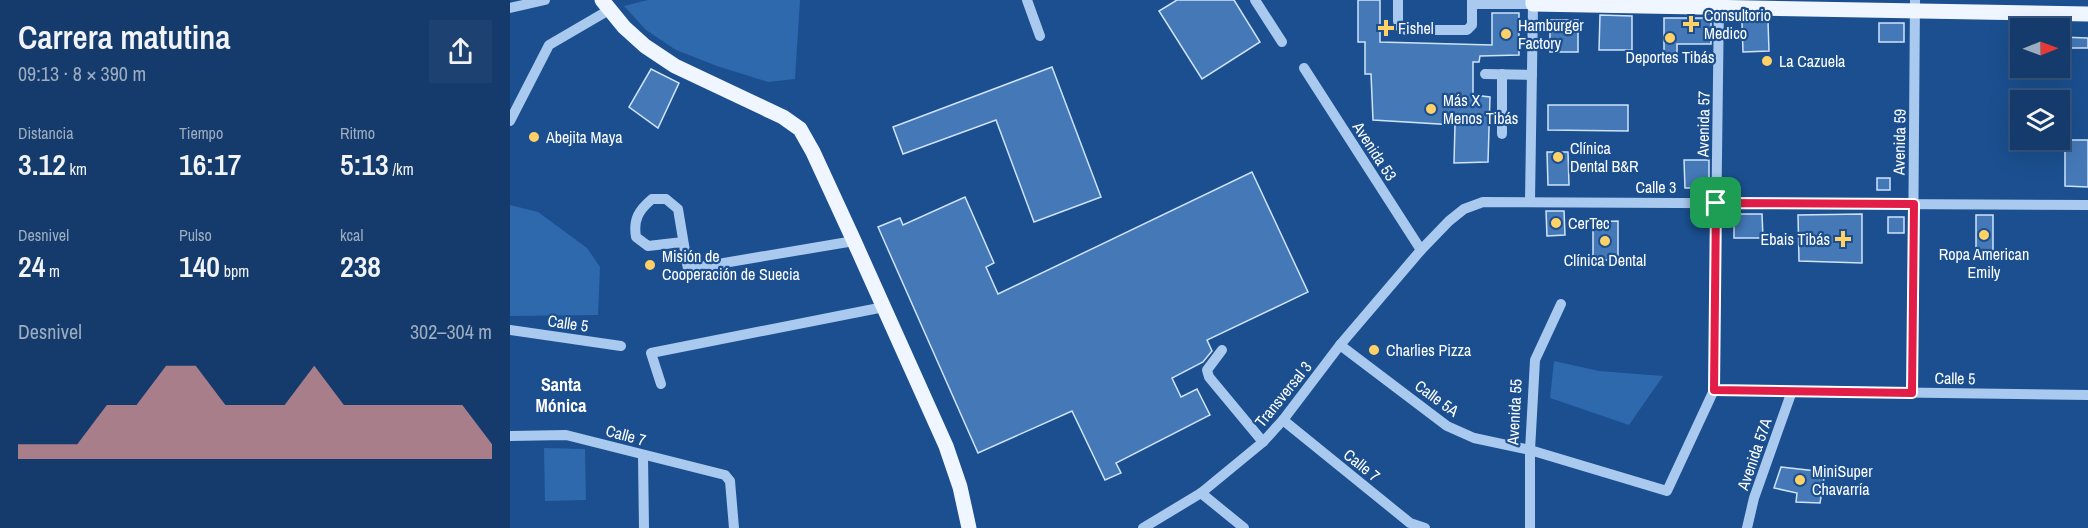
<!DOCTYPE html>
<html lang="es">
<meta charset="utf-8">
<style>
:root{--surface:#143b6b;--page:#1d4271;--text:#f1f3f6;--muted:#9dadc1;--line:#33557e;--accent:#e69b98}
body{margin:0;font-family:"Archivo Narrow",sans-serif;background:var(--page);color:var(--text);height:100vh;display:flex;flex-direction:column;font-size:22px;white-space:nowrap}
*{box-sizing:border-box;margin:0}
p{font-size:20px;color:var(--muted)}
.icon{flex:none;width:33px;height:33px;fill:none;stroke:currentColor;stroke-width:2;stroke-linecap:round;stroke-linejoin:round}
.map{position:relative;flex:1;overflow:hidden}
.details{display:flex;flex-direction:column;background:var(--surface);width:510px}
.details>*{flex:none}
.needle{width:39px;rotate:89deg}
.buttons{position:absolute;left:1500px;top:18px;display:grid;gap:12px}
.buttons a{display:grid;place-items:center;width:60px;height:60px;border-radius:0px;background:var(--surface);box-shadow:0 6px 24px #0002,0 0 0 2px var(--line);font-size:30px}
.pin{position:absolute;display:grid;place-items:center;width:51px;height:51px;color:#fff;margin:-26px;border-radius:12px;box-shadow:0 3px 9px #0006}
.round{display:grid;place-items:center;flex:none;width:63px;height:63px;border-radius:0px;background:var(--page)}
.head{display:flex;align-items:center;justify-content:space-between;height:102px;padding:0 18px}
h1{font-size:33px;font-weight:600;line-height:45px}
.metrics{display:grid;grid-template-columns:repeat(3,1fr);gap:9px;height:102px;padding:6px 18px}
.metrics div{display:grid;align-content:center}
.metrics b{font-size:30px;font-weight:600}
.metrics small{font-size:16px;font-weight:400}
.metrics p{font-size:16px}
.chart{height:168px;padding:12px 18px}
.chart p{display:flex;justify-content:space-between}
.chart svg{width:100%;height:108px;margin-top:6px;fill:var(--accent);opacity:.7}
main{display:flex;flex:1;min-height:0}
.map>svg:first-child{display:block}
.green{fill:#2e69ad}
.building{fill:#4478b7;stroke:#cfe3fa;stroke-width:1.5}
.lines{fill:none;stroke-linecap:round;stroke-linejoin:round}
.minor{stroke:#a9c9ee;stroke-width:10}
.major{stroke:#f0f6ff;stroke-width:15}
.route-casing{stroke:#fff;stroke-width:12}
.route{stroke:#e11d48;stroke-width:8}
.poi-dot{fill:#ffd166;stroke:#1b4f8f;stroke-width:2}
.labels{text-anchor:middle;stroke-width:4.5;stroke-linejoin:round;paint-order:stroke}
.poi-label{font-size:16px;fill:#fff;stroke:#1b4f8f;text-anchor:start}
.street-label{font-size:16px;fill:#fff;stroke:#1b4f8f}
.neighbourhood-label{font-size:18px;font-weight:bold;fill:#fff;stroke:#1b4f8f}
</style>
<main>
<section class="details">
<div class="head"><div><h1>Carrera matutina</h1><p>09:13 · 8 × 390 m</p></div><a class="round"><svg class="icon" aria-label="share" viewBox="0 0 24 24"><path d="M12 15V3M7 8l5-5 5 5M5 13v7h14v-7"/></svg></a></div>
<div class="metrics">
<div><p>Distancia</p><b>3.12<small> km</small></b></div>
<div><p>Tiempo</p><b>16:17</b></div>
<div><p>Ritmo</p><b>5:13<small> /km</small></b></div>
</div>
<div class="metrics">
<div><p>Desnivel</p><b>24<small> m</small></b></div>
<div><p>Pulso</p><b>140<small> bpm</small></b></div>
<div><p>kcal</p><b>238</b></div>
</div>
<div class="chart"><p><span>Desnivel</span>302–304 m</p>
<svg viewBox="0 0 160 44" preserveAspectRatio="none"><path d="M0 44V38L10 38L20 38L30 22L40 22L50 6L60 6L70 22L80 22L90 22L100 6L110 22L120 22L130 22L140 22L150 22L160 38V44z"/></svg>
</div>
</section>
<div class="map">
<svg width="1578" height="528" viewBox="0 0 1578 528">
<rect width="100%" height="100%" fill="#1b4f8f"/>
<g class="green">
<polygon points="138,0 290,0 285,79 258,82 207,66 166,50 136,30 114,6"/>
<polygon points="0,205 28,212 77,248 90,267 88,315 0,316"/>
<polygon points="1044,361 1089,371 1153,376 1119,425 1040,398"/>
<polygon points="34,448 75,449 76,500 35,501"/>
</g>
<g class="building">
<polygon points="667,0 724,0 750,42 692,79 649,11"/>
<polygon points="848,0 870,0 870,42 982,45 982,13 1009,13 1009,55 970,56 969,62 963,62 963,95 980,97 978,162 944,163 945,125 863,120 861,74 855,74 855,42 848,42"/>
<polygon points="1090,15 1122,16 1122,50 1089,50"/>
<polygon points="1154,18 1196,18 1201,23 1201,44 1167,44 1167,59 1154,59"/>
<rect x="1040" y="20" width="28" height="32"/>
<polygon points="1258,21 1259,51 1233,52 1232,22"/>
<rect x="1369" y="23" width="25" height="19"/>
<polygon points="1550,37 1578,38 1578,48 1550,48"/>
<polygon points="542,67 591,197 524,222 486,120 393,154 383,127"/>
<polygon points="141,69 169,83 148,128 119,107"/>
<polygon points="1038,105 1118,105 1118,131 1038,130"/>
<polygon points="1555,140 1578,140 1578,187 1555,186"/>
<polygon points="1037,152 1058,152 1059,185 1038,185"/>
<polygon points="1174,160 1199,160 1199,184 1194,188 1175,188"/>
<polygon points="742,172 798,292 697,340 702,351 693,362 662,378 671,397 687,389 700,415 606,463 611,473 595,480 562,411 468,453 368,227 390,218 393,225 455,197 484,263 476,267 488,294"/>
<rect x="1367" y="178" width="13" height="12"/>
<polygon points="1036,211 1054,211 1055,235 1037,236"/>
<polygon points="1231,214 1252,214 1253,238 1224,238 1224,224"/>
<polygon points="1352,214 1352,263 1289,261 1288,215"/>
<rect x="1466" y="215" width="17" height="39"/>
<rect x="1378" y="217" width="16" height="16"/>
<polygon points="1108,221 1108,260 1083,260 1083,222"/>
<polygon points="1271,467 1315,472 1310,503 1286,502 1287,493 1264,488"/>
</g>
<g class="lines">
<g class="minor">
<polyline points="517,0 530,36"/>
<polyline points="745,0 772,42"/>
<polyline points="888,0 888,21 890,27 896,30 957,30 962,25 962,0"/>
<polyline points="962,4 1023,4 1020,201"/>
<polyline points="0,8 35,0"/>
<polyline points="794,68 911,250"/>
<polyline points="975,74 1022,75"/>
<polyline points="0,121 39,45 99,10"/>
<polyline points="992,134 992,74"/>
<path d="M173 242 138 246 126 237C123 219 129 210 142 199H156L168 209 178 269 344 241"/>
<polyline points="0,330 111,346"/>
<polyline points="830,345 937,426 964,438 1020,450 1157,491 1204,390 1209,1"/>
<polyline points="712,350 697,370 699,377 753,442"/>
<polyline points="151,384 141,353 374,307"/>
<polyline points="1204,390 1578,395"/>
<polyline points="1402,393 1405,0"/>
<polyline points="773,420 900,523 915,528"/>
<polyline points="0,436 56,435 215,475 220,481 224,528"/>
<polyline points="133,456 134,528"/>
<polyline points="691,493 734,528"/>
<polyline points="633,528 691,493 753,442 773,420 830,345 911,250 939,221 954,209 973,202 1578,205"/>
<polyline points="1020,528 1020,450 1025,360 1051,304"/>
<polyline points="1237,528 1244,498 1282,391"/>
</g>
<g class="major">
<polyline points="92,0 114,27 135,46 165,66 273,117 290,129 303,152 344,241 436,446 450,487 459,528"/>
<polyline points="1023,0 1023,4 1578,14"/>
</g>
</g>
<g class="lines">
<g class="route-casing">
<polygon id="route" points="1206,203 1404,204 1402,393 1204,390"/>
</g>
<use href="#route" class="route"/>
</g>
<g class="poi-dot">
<path d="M1178 15h6v6h6v6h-6v6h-6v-6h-6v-6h6z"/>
<path d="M873 19h6v6h6v6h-6v6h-6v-6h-6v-6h6z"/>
<circle cx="996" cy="34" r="6"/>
<circle cx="1160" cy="38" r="6"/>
<circle cx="1257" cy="61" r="6"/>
<circle cx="921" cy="109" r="6"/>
<circle cx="24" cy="137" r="6"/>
<circle cx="1048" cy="157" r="6"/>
<circle cx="1046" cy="223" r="6"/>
<circle cx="1474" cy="235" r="6"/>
<path d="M1330 230h6v6h6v6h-6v6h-6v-6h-6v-6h6z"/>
<circle cx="1095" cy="241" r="6"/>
<circle cx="140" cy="265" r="6"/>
<circle cx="864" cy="350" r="6"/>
<circle cx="1290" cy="480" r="6"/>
</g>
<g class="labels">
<g class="poi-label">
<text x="1194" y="21">Consultorio<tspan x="1194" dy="18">Medico</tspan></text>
<text x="1008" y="31">Hamburger<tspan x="1008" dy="18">Factory</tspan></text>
<text x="888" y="34">Fishel</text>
<text x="1160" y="63" text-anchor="middle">Deportes Tibás</text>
<text x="1269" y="67">La Cazuela</text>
<text x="933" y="106">Más X<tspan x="933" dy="18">Menos Tibás</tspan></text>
<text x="36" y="143">Abejita Maya</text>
<text x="1060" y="154">Clínica<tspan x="1060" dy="18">Dental B&amp;R</tspan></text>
<text x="1058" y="229">CerTec</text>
<text x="1320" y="245" text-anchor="end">Ebais Tibás</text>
<text x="1474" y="260" text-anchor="middle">Ropa American<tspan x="1474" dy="18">Emily</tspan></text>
<text x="152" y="262">Misión de<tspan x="152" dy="18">Cooperación de Suecia</tspan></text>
<text x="1095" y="266" text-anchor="middle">Clínica Dental</text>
<text x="876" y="356">Charlies Pizza</text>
<text x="1302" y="477">MiniSuper<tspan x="1302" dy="18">Chavarría</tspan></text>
</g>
<g class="street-label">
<text transform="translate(1193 124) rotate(-89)" y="6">Avenida 57</text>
<text transform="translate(1389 142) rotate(-89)" y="6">Avenida 59</text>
<text transform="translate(865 151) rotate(57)" y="6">Avenida 53</text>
<text x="1146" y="193">Calle 3</text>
<text transform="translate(58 323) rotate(8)" y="6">Calle 5</text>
<text transform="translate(1445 378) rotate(1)" y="6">Calle 5</text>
<text transform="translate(773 394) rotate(-51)" y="6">Transversal 3</text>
<text transform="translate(927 398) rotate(36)" y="6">Calle 5A</text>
<text transform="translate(1004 412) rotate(-87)" y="6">Avenida 55</text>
<text transform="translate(116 435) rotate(15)" y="6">Calle 7</text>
<text transform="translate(1244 454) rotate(-71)" y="6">Avenida 57A</text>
<text transform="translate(852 465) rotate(39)" y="6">Calle 7</text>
</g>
<g class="neighbourhood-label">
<text x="51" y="391">Santa<tspan x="51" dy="21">Mónica</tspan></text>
</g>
</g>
</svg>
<div class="buttons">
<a><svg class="needle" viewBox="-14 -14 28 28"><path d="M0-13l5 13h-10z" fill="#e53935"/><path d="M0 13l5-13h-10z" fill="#9dadc1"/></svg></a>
<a><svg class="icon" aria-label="layers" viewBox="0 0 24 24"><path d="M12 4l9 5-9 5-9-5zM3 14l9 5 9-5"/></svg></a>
</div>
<div class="pin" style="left:1206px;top:203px;background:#1e9e55"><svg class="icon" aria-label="arrive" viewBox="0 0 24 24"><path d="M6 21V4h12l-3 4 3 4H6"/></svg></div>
</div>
</main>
